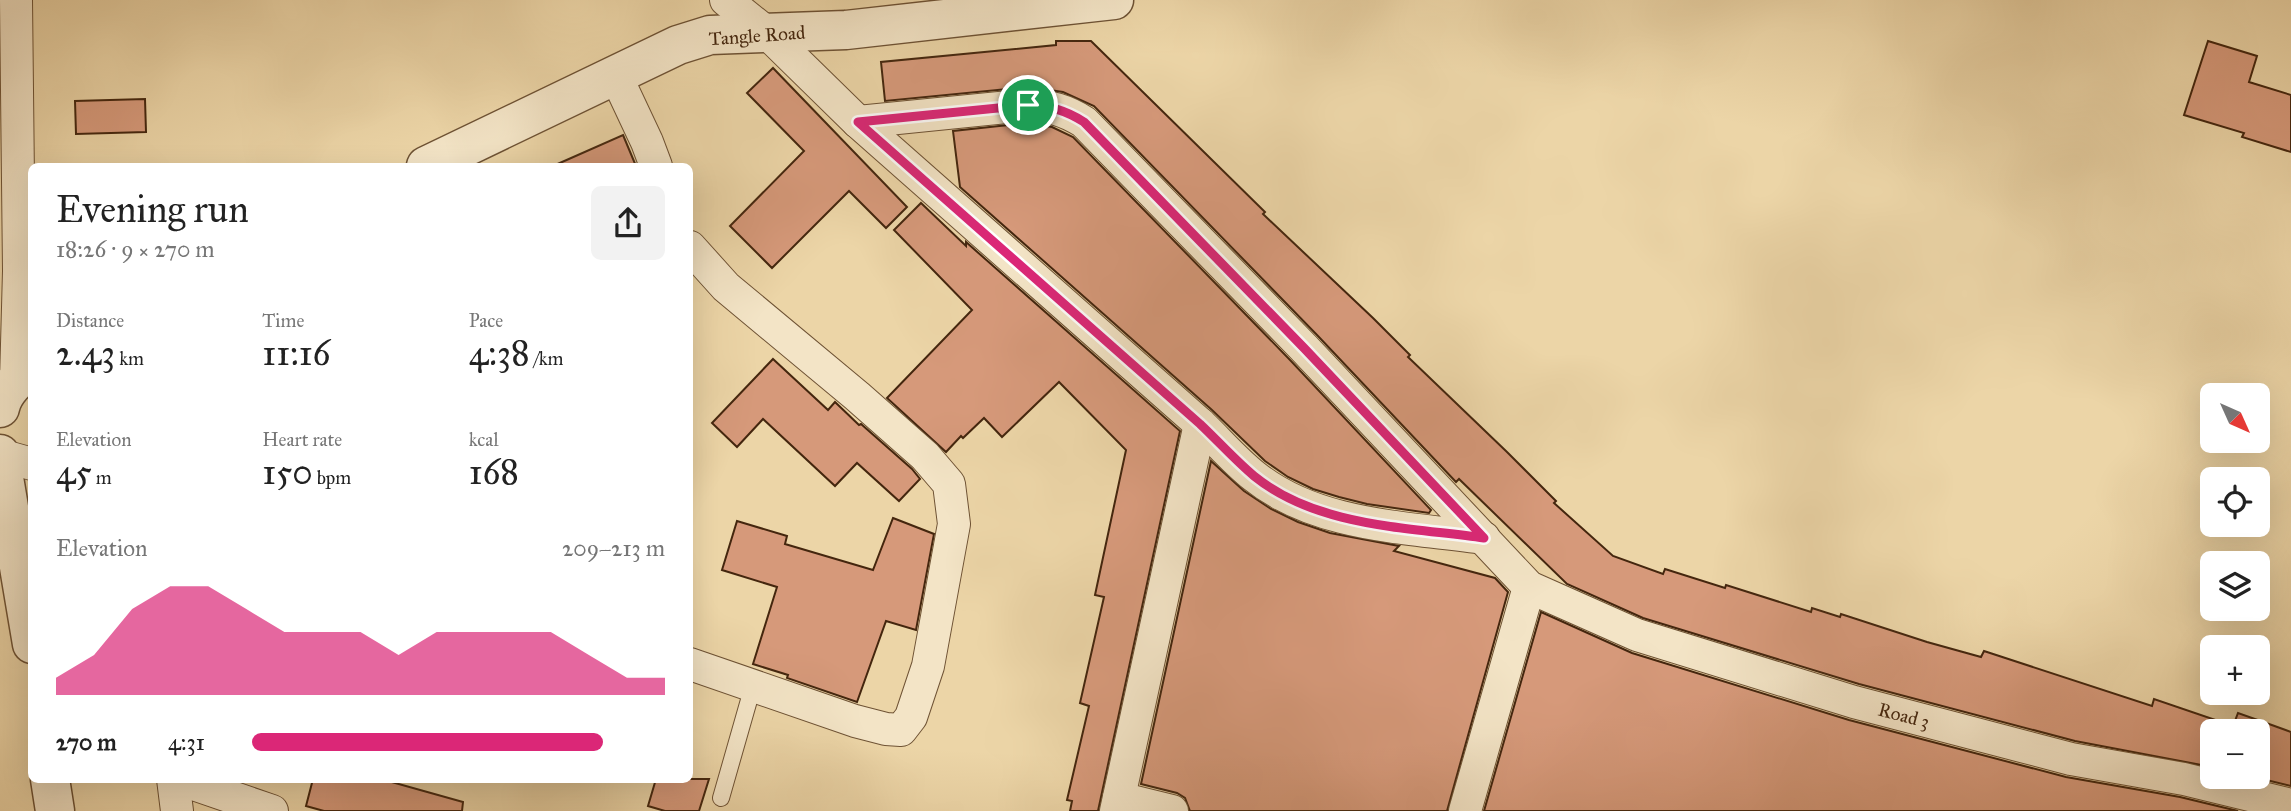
<!DOCTYPE html>
<meta charset="utf-8">
<style>
:root{--surface:#fff;--page:#f2f2f2;--text:#222;--muted:#767676;--accent:#db2777}
body{margin:0;font-family:"IM FELL Great Primer",serif;background:var(--page);color:var(--text);height:100vh;display:flex;flex-direction:column;font-size:26px;white-space:nowrap}
*{box-sizing:border-box;margin:0}
p{font-size:23px;color:var(--muted)}
.icon{flex:none;width:38px;height:38px;fill:none;stroke:currentColor;stroke-width:2;stroke-linecap:round;stroke-linejoin:round}
.map{position:relative;flex:1;overflow:hidden}
.drawer{position:absolute;left:28px;top:163px;width:665px;height:620px;display:flex;flex-direction:column;background:var(--surface);border-radius:10px;box-shadow:0 7px 28px #0002}
.drawer>*{flex:none}
.needle{width:46px;rotate:135deg}
.buttons{position:absolute;left:2200px;top:383px;display:grid;gap:14px}
.buttons a{display:grid;place-items:center;width:70px;height:70px;border-radius:10px;background:var(--surface);box-shadow:0 7px 28px #0002;font-size:35px}
.pin{position:absolute;display:grid;place-items:center;width:60px;height:60px;color:#fff;margin:-30px;border:4px solid #fff;border-radius:50%;box-shadow:0 2px 7px #0007}
.round{display:grid;place-items:center;flex:none;width:74px;height:74px;border-radius:10px;background:var(--page)}
.head{display:flex;align-items:center;justify-content:space-between;height:119px;padding:0 28px}
h1{font-size:38px;font-weight:600;line-height:52px}
.figures{display:grid;grid-template-columns:repeat(3,1fr);gap:10px;height:119px;padding:7px 28px}
.figures div{display:grid;align-content:center}
.figures b{font-size:35px;font-weight:600}
.figures small{font-size:19px;font-weight:400}
.figures p{font-size:19px}
.chart{height:196px;padding:14px 28px}
.chart p{display:flex;justify-content:space-between}
.chart svg{width:100%;height:126px;margin-top:7px;fill:var(--accent);opacity:.7}
ul{padding:0 28px;list-style:none;font-size:23px}
li{display:grid;grid-template-columns:112px 84px 1fr;align-items:center;height:52px}
li i{height:18px;border-radius:9px;background:var(--accent)}
.map>svg:first-child{display:block}
.building{fill:#d6997a;stroke:#44260e;stroke-width:2}
.lines{fill:none;stroke-linecap:round;stroke-linejoin:round}
.service-casing{stroke:#6e5234;stroke-width:18}
.minor-casing{stroke:#6e5234;stroke-width:34}
.tertiary-casing{stroke:#6e5234;stroke-width:41}
.service{stroke:#f3e4c6;stroke-width:16}
.minor{stroke:#f3e4c6;stroke-width:32}
.tertiary{stroke:#f3e4c6;stroke-width:38}
.route-casing{stroke:#fff;stroke-width:14}
.route{stroke:#db2777;stroke-width:9}
.labels{text-anchor:middle;stroke-width:6;stroke-linejoin:round;paint-order:stroke}
.street-label{font-size:19px;fill:#44260e;stroke:#f3e4c6}
</style>
<div class="map">
<svg width="2291" height="811" viewBox="0 0 2291 811">
<rect width="100%" height="100%" fill="#ecd5a7"/>
<filter id="stains"><feTurbulence type="fractalNoise" baseFrequency=".00286" numOctaves="4"/><feColorMatrix values="0 0 0 0 .2 0 0 0 0 .09 0 0 0 0 .02 0 0 0 .5 -.17"/></filter>
<radialGradient id="worn" r=".72"><stop offset=".6" stop-color="#630" stop-opacity="0"/><stop offset="1" stop-color="#630" stop-opacity=".3"/></radialGradient>
<g class="building">
<polygon points="1056,41 1091,41 1265,212 1263,214 1373,318 1410,355 1408,357 1507,452 1556,501 1554,503 1613,556 1663,574 1665,569 1725,588 1726,585 1811,612 1812,608 1840,617 1841,614 1927,642 1981,657 1984,651 2152,706 2154,699 2233,726 2238,713 2269,724 2291,732 2291,786 2254,777 2258,777 2258,732 2212,732 2212,767 2075,741 1859,684 1643,618 1567,584 1459,479 1456,482 1317,335 1094,106 1063,92 1029,87 885,101 881,62 1056,45"/>
<polygon points="2208,41 2257,56 2249,82 2291,95 2291,152 2242,137 2244,133 2184,115"/>
<polygon points="773,68 907,207 886,228 849,191 772,268 730,226 804,151 747,93"/>
<polygon points="145,99 146,132 76,134 75,101"/>
<polygon points="1028,123 1052,127 1073,137 1291,361 1431,510 1429,513 1367,504 1339,497 1313,489 1288,477 1265,461 1212,410 960,187 953,131"/>
<polygon points="623,135 636,166 553,166"/>
<polygon points="921,203 966,246 966,242 1180,431 1098,811 1070,811 1072,801 1067,800 1089,706 1080,703 1104,597 1095,595 1126,450 1059,382 1002,437 984,418 963,438 961,436 946,452 887,398 972,310 894,230"/>
<polygon points="773,359 828,410 835,402 859,425 861,424 912,469 920,479 899,501 857,463 835,486 763,419 737,447 712,423"/>
<polygon points="1211,461 1244,491 1271,509 1298,522 1330,533 1399,546 1394,551 1495,578 1508,592 1447,811 1190,811 1185,798 1177,793 1141,784"/>
<polygon points="893,518 934,534 916,630 886,621 857,702 787,678 788,675 753,664 777,587 722,570 737,521 787,536 785,544 873,570"/>
<polygon points="1541,612 1632,653 1849,720 2066,777 2180,797 2238,811 1484,811"/>
<polygon points="313,779 381,779 463,802 462,811 324,811 306,806"/>
<polygon points="656,779 709,779 699,811 665,811 648,806"/>
</g>
<g class="lines">
<g class="service-casing">
<polyline id="service" points="721,798 753,686"/>
</g>
<g class="minor-casing">
<g id="minor">
<polyline points="16,0 19,271 16,381"/>
<path d="M726 0 766 32 858 122 1200 424C1218 441 1235 461 1254 476 1317 527 1407 527 1484 538"/>
<polyline points="616,76 647,142 656,166"/>
<path d="M858 122 1028 105C1050 106 1065 110 1084 122L1304 348 1529 587 1637 635 1854 702 2071 759 2184 779 2291 805"/>
<polyline points="690,247 726,287 857,396 925,456 949,484 954,524 928,666 911,717 901,730 886,729 855,721 690,664"/>
<polyline points="0,455 32,464"/>
<polyline points="173,779 177,811"/>
<polyline points="179,779 272,811"/>
<polyline points="1119,798 1172,811"/>
<polyline points="1116,811 1200,424"/>
<polyline points="1465,811 1529,587"/>
</g>
</g>
<g class="tertiary-casing">
<g id="tertiary">
<polyline points="426,166 678,45 710,35 846,30 1114,0"/>
<path d="M0 408C3 391 19 378 32 367"/>
<polyline points="0,454 32,644"/>
<polyline points="50,779 55,811"/>
</g>
</g>
<use href="#service" class="service"/>
<use href="#minor" class="minor"/>
<use href="#tertiary" class="tertiary"/>
</g>
<g class="lines">
<g class="route-casing">
<path id="route" d="M1028 105C1050 106 1065 110 1084 122L1304 348 1484 538C1407 527 1317 527 1254 476 1235 460 1218 441 1200 424L858 122Z"/>
</g>
<use href="#route" class="route"/>
</g>
<g class="labels">
<g class="street-label">
<text transform="translate(757 35) rotate(-4)" y="7">Tangle Road</text>
<text transform="translate(1904 715) rotate(15)" y="7">Road 3</text>
</g>
</g>
<rect width="100%" height="100%" filter="url(#stains)"/>
<rect width="100%" height="100%" fill="url(#worn)"/>
</svg>
<div class="buttons">
<a><svg class="needle" viewBox="-14 -14 28 28"><path d="M0-13l5 13h-10z" fill="#e53935"/><path d="M0 13l5-13h-10z" fill="#767676"/></svg></a>
<a><svg class="icon" aria-label="locate" viewBox="0 0 24 24"><circle cx="12" cy="12" r="6"/><path d="M12 2v4M12 18v4M2 12h4M18 12h4"/></svg></a>
<a><svg class="icon" aria-label="layers" viewBox="0 0 24 24"><path d="M12 4l9 5-9 5-9-5zM3 14l9 5 9-5"/></svg></a>
<a>+</a>
<a>−</a>
</div>
<div class="pin" style="left:1028px;top:105px;background:#1e9e55"><svg class="icon" aria-label="arrive" viewBox="0 0 24 24"><path d="M6 21V4h12l-3 4 3 4H6"/></svg></div>
<section class="drawer">
<div class="head"><div><h1>Evening run</h1><p>18:26 · 9 × 270 m</p></div><a class="round"><svg class="icon" aria-label="share" viewBox="0 0 24 24"><path d="M12 15V3M7 8l5-5 5 5M5 13v7h14v-7"/></svg></a></div>
<div class="figures">
<div><p>Distance</p><b>2.43<small> km</small></b></div>
<div><p>Time</p><b>11:16</b></div>
<div><p>Pace</p><b>4:38<small> /km</small></b></div>
</div>
<div class="figures">
<div><p>Elevation</p><b>45<small> m</small></b></div>
<div><p>Heart rate</p><b>150<small> bpm</small></b></div>
<div><p>kcal</p><b>168</b></div>
</div>
<div class="chart"><p><span>Elevation</span>209–213 m</p>
<svg viewBox="0 0 160 44" preserveAspectRatio="none"><path d="M0 44V38L10 30L20 14L30 6L40 6L50 14L60 22L70 22L80 22L90 30L100 22L110 22L120 22L130 22L140 30L150 38L160 38V44z"/></svg>
</div>
<ul>
<li><b>270 m</b>4:31<i style="width:85%"></i></li>
</ul>
</section>
</div>
